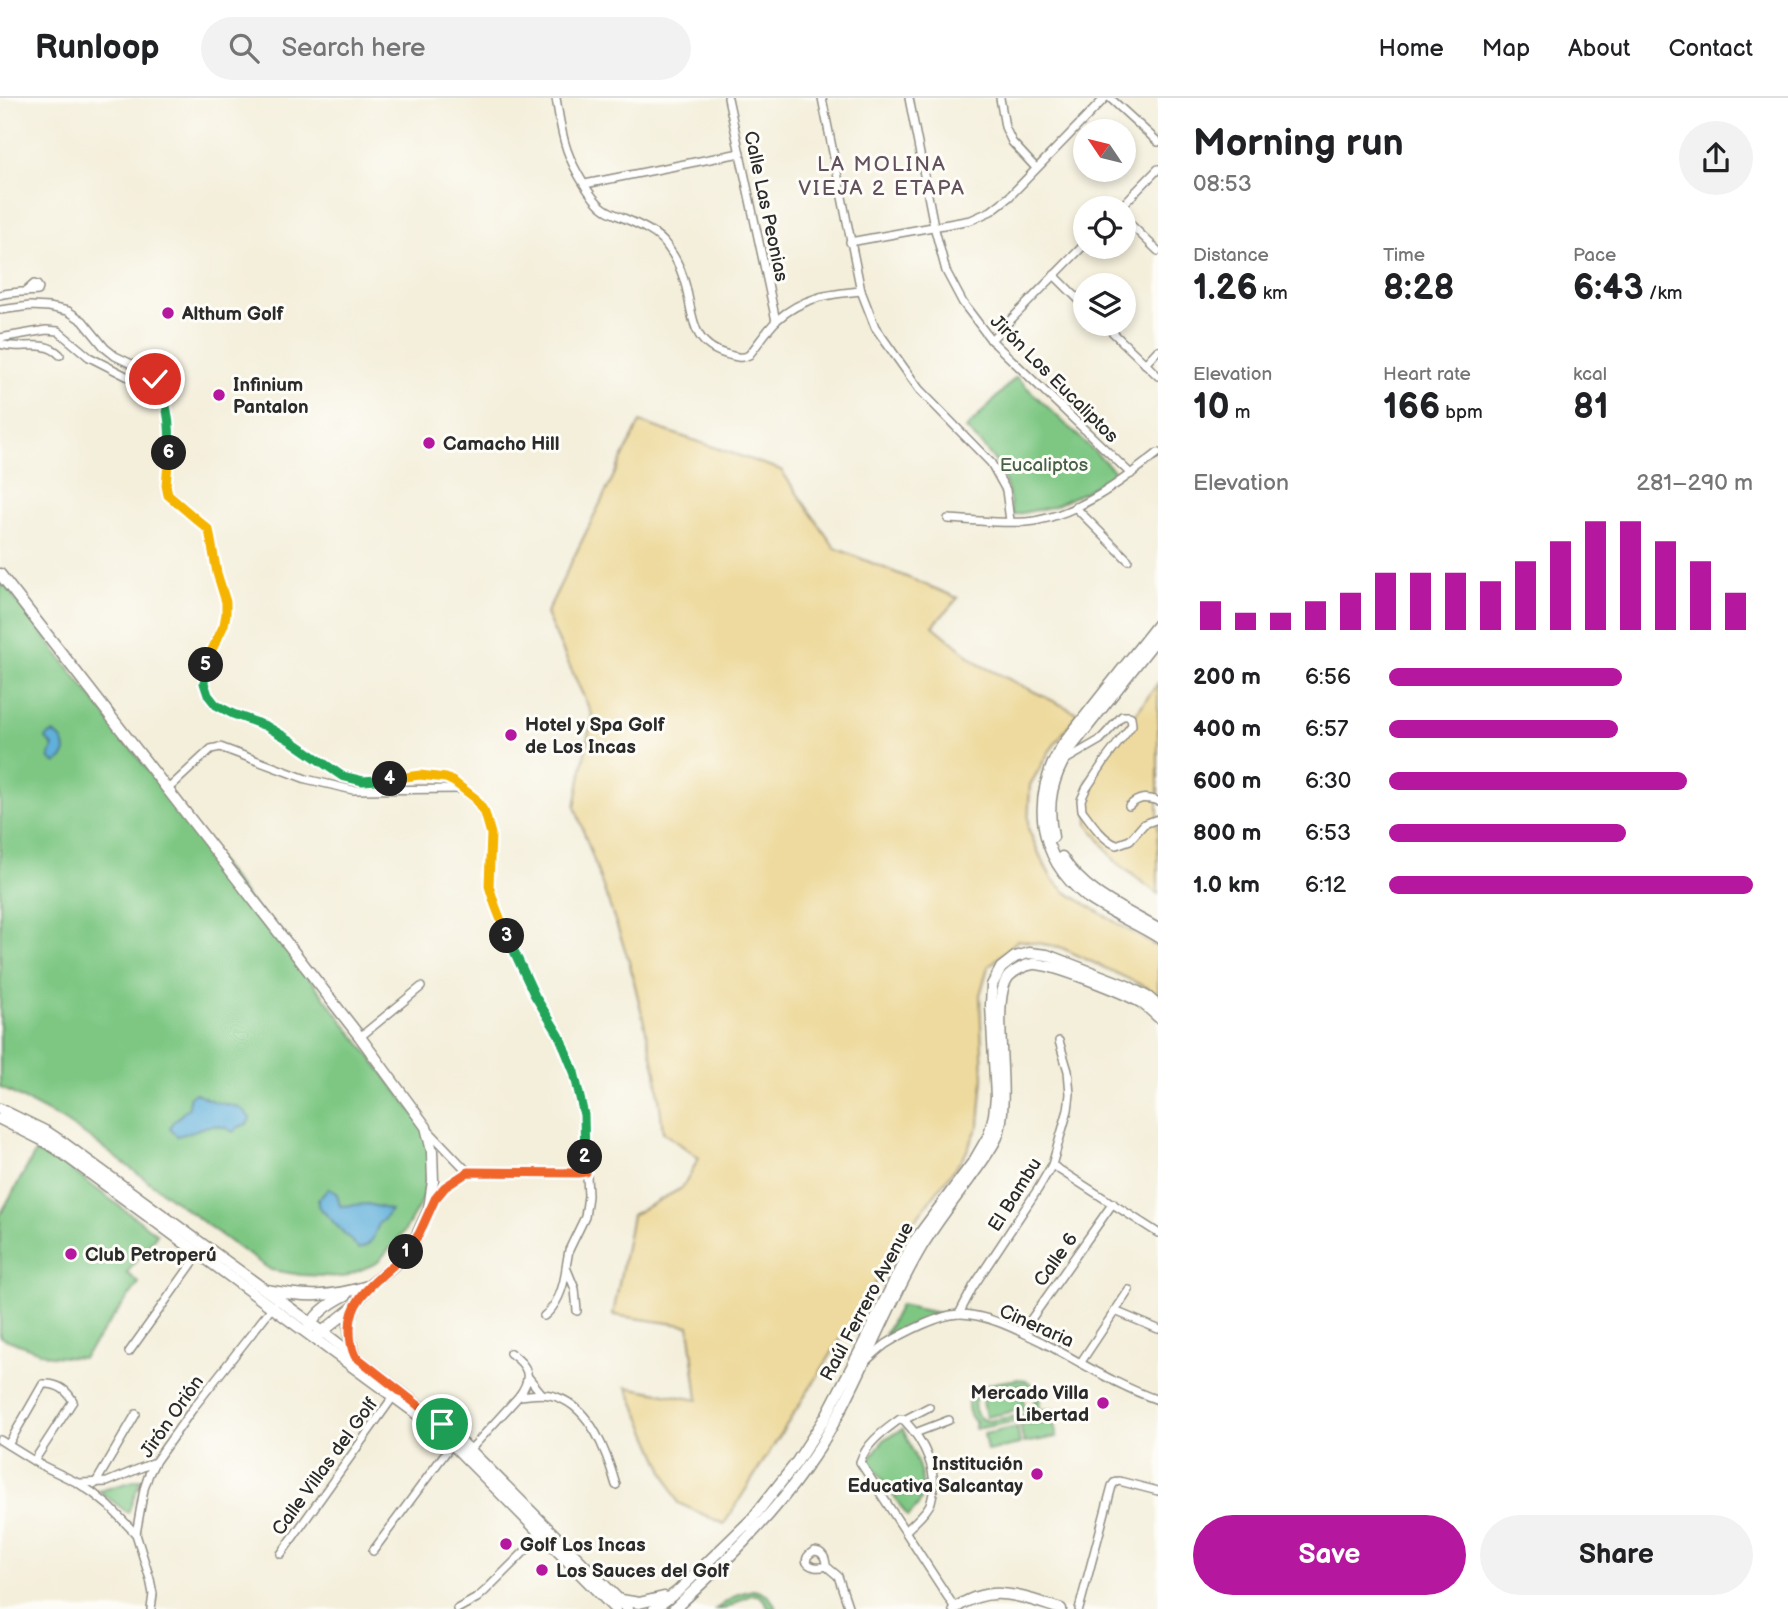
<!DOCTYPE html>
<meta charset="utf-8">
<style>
:root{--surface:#fff;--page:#f2f2f2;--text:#202124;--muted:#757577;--line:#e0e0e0;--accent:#b5179e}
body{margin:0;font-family:"Balsamiq Sans",sans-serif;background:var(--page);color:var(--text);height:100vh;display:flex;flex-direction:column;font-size:26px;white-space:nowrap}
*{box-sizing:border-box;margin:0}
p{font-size:23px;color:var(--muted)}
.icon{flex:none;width:38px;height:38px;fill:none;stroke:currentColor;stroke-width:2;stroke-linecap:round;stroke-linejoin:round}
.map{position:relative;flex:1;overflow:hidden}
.drawer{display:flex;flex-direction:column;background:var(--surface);width:630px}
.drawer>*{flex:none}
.needle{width:46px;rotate:305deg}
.buttons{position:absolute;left:1073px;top:21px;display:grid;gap:14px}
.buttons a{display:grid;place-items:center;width:63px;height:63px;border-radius:50%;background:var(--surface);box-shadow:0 4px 10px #0003;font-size:35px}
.pin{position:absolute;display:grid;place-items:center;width:60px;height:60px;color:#fff;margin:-30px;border:4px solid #fff;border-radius:50%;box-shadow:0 2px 7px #0007}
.km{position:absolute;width:35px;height:35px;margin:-18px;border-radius:50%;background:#222;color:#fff;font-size:19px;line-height:35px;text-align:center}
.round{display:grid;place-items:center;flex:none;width:74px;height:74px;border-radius:37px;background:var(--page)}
.summary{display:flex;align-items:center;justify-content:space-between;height:119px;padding:0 35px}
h1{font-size:38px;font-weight:800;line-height:52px}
.metrics{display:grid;grid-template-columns:repeat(3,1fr);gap:10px;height:119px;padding:7px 35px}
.metrics div{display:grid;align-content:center}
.metrics b{font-size:35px;font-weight:800}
.metrics small{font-size:19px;font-weight:400}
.metrics p{font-size:19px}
.chart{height:196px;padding:14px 35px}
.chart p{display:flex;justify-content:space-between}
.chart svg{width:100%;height:126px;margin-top:7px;stroke:var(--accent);stroke-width:6}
.button{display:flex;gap:14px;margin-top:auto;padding:14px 35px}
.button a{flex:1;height:80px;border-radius:42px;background:var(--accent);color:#fff;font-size:28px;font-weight:800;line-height:80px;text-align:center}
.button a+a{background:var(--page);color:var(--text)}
ul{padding:0 35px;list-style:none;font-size:23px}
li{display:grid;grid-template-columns:112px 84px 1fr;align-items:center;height:52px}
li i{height:18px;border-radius:9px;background:var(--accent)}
header{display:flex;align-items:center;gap:42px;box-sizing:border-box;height:98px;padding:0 35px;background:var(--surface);border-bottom:2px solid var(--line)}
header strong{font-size:33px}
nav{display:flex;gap:38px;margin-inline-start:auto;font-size:24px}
.search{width:490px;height:63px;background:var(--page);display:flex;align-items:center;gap:18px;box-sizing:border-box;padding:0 24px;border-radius:38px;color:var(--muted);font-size:26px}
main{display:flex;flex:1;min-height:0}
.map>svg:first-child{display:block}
.green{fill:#7ec783;stroke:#547957;stroke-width:2;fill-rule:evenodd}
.sand{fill:#eeda9e;stroke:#8c8264;stroke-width:2}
.water{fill:#60b0db;stroke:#466e83;stroke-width:2}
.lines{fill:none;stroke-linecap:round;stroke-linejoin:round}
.street-casing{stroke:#908d83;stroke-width:10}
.secondary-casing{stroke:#908d83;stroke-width:13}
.street{stroke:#fff;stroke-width:7}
.secondary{stroke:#fff;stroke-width:10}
.split-1-casing{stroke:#fff;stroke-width:14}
.split-2-casing{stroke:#fff;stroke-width:14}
.split-3-casing{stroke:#fff;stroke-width:14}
.split-4-casing{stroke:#fff;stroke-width:14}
.split-5-casing{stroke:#fff;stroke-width:14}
.split-6-casing{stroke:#fff;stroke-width:14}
.split-7-casing{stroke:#fff;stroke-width:14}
.split-1{stroke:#f0652b;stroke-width:9}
.split-2{stroke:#f0652b;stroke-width:9}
.split-3{stroke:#22a559;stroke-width:9}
.split-4{stroke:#f5b400;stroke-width:9}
.split-5{stroke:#22a559;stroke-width:9}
.split-6{stroke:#f5b400;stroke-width:9}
.split-7{stroke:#22a559;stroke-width:9}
.poi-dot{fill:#b5179e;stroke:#fdfcf7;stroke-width:2.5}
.labels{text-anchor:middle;stroke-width:6;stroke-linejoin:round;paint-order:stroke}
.street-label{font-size:19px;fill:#2b2b2b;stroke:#fdfcf7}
.poi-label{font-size:19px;font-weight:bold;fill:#2b2b2b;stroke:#fdfcf7;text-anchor:start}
.park-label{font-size:19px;fill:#48624a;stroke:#fdfcf7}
.neighbourhood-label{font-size:21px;letter-spacing:2px;fill:#63515e;stroke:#fdfcf7}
</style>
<header>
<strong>Runloop</strong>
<div class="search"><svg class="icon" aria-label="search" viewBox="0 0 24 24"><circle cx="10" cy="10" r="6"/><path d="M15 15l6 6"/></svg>Search here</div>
<nav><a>Home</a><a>Map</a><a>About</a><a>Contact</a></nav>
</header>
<main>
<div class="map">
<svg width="1158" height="1511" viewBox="0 0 1158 1511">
<rect width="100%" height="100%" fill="#fdfcf7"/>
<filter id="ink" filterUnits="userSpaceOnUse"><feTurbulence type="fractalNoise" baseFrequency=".0143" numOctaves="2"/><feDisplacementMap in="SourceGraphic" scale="14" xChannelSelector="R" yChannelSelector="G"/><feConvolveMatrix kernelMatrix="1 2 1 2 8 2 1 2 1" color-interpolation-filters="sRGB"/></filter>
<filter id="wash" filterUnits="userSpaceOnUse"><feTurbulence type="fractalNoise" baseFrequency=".00686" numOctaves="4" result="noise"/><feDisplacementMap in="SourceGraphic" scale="28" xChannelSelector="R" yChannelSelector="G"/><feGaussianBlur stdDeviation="1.57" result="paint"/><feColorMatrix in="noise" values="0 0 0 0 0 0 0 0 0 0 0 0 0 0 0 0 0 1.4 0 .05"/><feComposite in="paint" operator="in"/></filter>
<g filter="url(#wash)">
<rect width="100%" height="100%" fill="#f4efdb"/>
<g class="green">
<path d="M1016 279 1116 374 1084 394 1052 409 1012 417C1007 373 996 361 966 331Z"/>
<polygon points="0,481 421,1024 431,1055 424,1099 404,1134 377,1165 344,1179 301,1177 271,1172 233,1146 91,1041 61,1021 0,989"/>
<polygon points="39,1048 157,1136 127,1175 139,1185 83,1260 50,1258 0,1239 0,1117"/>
<polygon points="900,1207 939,1215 889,1237 885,1236"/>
<path d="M1019 1281C1037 1284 1043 1296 1038 1313L1053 1311 1054 1316 975 1331V1325H976C970 1319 967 1313 968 1304 973 1284 1003 1284 1019 1281ZM1021 1287C1035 1291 1041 1309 1026 1316 1018 1319 1007 1319 999 1321 997 1321 990 1323 988 1323 976 1322 970 1306 978 1298 985 1291 1011 1289 1021 1287Z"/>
<polygon points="1021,1290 1025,1311 986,1319 982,1298"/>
<polygon points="1053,1322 1057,1339 1024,1345 1020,1328"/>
<polygon points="1017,1329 1020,1346 987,1353 984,1336"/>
<path d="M903 1331C911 1351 931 1385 919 1406 917 1410 911 1415 908 1419L869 1362 878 1349 886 1340Z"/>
<polygon points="141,1381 128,1415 99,1393"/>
<path d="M753 1492C765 1494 772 1499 776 1511H769C757 1483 742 1504 727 1510 724 1511 719 1511 716 1511L738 1496Z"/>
</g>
<g class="sand">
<polygon points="640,324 781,372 835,450 958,500 933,528 980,567 1078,615 1049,654 1030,687 1028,730 1041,760 1052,781 1066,794 1158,850 1158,898 1148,890 1060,849 1018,842 988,869 980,897 983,980 979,1027 965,1057 911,1127 822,1271 724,1426 678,1405 627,1289 698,1302 689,1228 613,1217 632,1117 682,1090 699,1060 663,1034 656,974 629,863 575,709 592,617 546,516"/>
<polygon points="1158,585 1158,796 1116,764 1088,726 1087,683"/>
</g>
<g class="water">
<path d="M53 635C62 639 67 648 64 658L57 665 53 664 49 660 53 648 46 641 47 638Z"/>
<path d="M195 995C202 997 208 1002 216 1004 230 1008 243 1006 250 1021L247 1026 239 1029 233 1034C212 1019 198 1034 177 1038L170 1031 172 1025 189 1009V999Z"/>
<path d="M329 1090 337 1096 340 1108 368 1106 391 1112 383 1122 379 1125C375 1136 372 1148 359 1151L318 1108V1102Z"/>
</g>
</g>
<g filter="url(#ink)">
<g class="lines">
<g class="street-casing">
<g id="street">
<path d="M556 0C559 18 561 35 567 52 573 69 592 105 608 113 626 122 656 131 667 148 673 156 679 167 682 176 695 209 685 246 729 257 737 259 742 261 749 257 758 246 767 232 777 222 803 199 829 196 861 193"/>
<polyline points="728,0 776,223"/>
<polyline points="822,0 861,193 875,229 919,291 991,365 1006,392 1010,423"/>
<polyline points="909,0 934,128 946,173 963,205 991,242 1131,376"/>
<polyline points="1000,0 1005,29 1012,44 1036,70"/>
<polyline points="1110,0 1158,44"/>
<polyline points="585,86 740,55"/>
<polyline points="1120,110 1158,71"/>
<polyline points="1124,120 1158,153"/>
<polyline points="850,144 971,122 991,113 1009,99 1105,0"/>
<polyline points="1054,177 1085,208"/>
<path d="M0 197C7 194 28 194 38 193L39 190 37 187 34 186 25 194"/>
<polyline points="0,212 30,208 49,209 68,213 83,223 105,250 115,258 144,272 155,281 162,291 169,318 170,346 166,387 168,397 209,432 217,475 226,504 226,516 224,527 209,558 204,585 207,597 216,607 233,616 266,628 290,642 342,679 372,684 420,677 446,680 454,684 475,700 485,715 491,736 489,788 495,807 535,898 559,937 574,973 584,1017 588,1098 585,1119 569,1152 566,1169 575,1191 577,1213"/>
<polyline points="1104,226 1158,278"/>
<polyline points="0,240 46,232 58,233 89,259 140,285 164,301"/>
<polyline points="991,242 1085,146"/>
<path d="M0 246C20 253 44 240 60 257"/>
<polyline points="1145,266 1158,252"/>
<polyline points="1075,409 1128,462"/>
<path d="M948 421C973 422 1012 427 1035 423 1082 414 1122 383 1158 355"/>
<path d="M1062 664 1100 642 1122 618H1129L1131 619 1132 627 1106 661 1086 691 1081 702 1082 712C1091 724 1102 741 1116 747L1130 742 1144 726 1158 721"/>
<polyline points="167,692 211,651 220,649 306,681 353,692 462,691"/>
<path d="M1129 708C1139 699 1145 699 1158 703"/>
<polyline points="360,939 421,889"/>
<polyline points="427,1031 468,1074"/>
<polyline points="1052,1067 1158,1135"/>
<polyline points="431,1109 445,1089 468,1074 578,1075 586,1074"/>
<polyline points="1115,1213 1158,1231"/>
<polyline points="959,1216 973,1189 1038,1091 1052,1067 1068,1012 1070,996 1068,973 1059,943"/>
<path d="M544 1218C559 1206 564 1188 566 1170"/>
<polyline points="1022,1234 1113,1105"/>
<polyline points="129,1254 199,1156"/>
<path d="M865 1264C872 1258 879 1251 886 1246 902 1236 942 1215 961 1216 989 1217 1017 1232 1042 1244 1080 1264 1118 1288 1158 1302"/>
<polyline points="1081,1264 1129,1192"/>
<polyline points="528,1279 542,1296"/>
<path d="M519 1298C532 1297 545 1294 557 1299 592 1311 607 1356 616 1387"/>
<path d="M929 1309 904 1322 900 1321C884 1333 867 1344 860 1364L955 1510"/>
<path d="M904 1322C924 1343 940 1375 931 1404 927 1415 913 1425 906 1433"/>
<polyline points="915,1335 949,1322"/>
<polyline points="0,1342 37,1365 78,1385 93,1395 109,1408 136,1436"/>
<path d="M8 1347 43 1286C57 1285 67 1292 73 1303L34 1363"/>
<path d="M470 1352 519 1298C533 1279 529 1268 510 1255"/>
<polyline points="80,1385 107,1384 155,1364"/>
<polyline points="95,1386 136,1316"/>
<polyline points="373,1453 452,1346"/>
<polyline points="281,1456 393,1299"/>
<path d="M826 1468C812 1473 797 1463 814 1453 823 1453 826 1461 826 1468L838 1478 849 1511"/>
<polyline points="151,1511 153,1496 150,1481 136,1436 144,1391 149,1376 155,1364 194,1309 274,1207"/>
<polyline points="457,1511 477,1500 485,1493 541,1437"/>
<polyline points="1079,1511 1112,1388 1114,1385 1119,1383 1158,1393"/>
</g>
</g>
<g class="secondary-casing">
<g id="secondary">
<polyline points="0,476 360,939 426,1029 432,1053 433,1083 429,1111 413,1146 398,1164 370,1187 355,1207 349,1226 350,1241 355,1258"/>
<path d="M1158 526 1064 645C1030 698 1036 758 1087 799 1108 814 1136 825 1158 839"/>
<path d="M1053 739C1046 705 1052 680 1070 651L1158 539"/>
<path d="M1062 759C1083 794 1123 811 1158 831"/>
<polyline points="0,1011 47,1034 65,1046 323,1234 431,1317 470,1352 628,1511"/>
<polyline points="0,1021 42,1042 58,1052 413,1313 452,1346 615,1511"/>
<path d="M266 1192C305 1199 329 1200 368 1188"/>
<path d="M309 1231C314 1216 332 1204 346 1197"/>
<polyline points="317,1238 352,1210"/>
<polyline points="621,1502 639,1505 664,1499"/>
<polyline points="654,1511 678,1493 752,1421 796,1365 825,1320 860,1253 913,1145 974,1063 989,1037 994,1017 996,999 991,907 992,887 1001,870 1015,859 1029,855 1047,857 1127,888 1149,900 1158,908"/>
<path d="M674 1511C719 1470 769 1422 804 1372 854 1303 879 1220 922 1148 936 1125 952 1104 968 1083 978 1069 990 1054 997 1039 1013 998 988 902 1009 878 1015 872 1025 867 1033 866 1051 865 1125 895 1142 905 1147 909 1153 914 1158 919"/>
<path d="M954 1511C991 1484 1022 1499 1061 1511"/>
</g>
</g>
<use href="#street" class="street"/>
<use href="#secondary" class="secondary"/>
</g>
</g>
<g class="lines" filter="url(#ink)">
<g class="split-1-casing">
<path id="split-1" d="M406 1154C385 1179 349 1195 350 1232 350 1241 351 1250 355 1258L442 1326"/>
</g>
<g class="split-2-casing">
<polyline id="split-2" points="406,1154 419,1136 435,1101 445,1089 468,1074 578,1075 586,1074 585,1059"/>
</g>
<g class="split-3-casing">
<polyline id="split-3" points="507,838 535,898 559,937 574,974 584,1017 585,1059"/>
</g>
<g class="split-4-casing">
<polyline id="split-4" points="390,681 420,677 446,680 454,684 475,700 485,715 491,736 489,788 495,807 507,838"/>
</g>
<g class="split-5-casing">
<polyline id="split-5" points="206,567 204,585 208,597 216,607 233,616 266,628 290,642 342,678 363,683 390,681"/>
</g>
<g class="split-6-casing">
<polyline id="split-6" points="169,355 166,387 168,397 209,432 217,475 226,504 226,516 224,527 209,558 206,567"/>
</g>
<g class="split-7-casing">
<path id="split-7" d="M155 281C169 304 171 329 169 355"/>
</g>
<use href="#split-1" class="split-1"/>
<use href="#split-2" class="split-2"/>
<use href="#split-3" class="split-3"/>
<use href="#split-4" class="split-4"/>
<use href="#split-5" class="split-5"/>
<use href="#split-6" class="split-6"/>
<use href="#split-7" class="split-7"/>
</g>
<g class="poi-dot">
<circle cx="168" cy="215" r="7"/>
<circle cx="219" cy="297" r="7"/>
<circle cx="429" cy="345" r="7"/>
<circle cx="511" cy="637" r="7"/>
<circle cx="71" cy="1156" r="7"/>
<circle cx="1103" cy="1305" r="7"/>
<circle cx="1037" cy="1376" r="7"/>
<circle cx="506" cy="1446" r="7"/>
<circle cx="542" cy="1472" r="7"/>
</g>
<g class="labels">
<g class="street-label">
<text transform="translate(767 108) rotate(78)" y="7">Calle Las Peonias</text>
<text transform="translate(1055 280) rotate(45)" y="7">Jirón Los Eucaliptos</text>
<text transform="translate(1014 1096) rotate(-58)" y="7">El Bambu</text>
<text transform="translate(1055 1161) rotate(-55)" y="7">Calle 6</text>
<text transform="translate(866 1203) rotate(-62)" y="7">Raúl Ferrero Avenue</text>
<text transform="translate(1037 1227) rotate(24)" y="7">Cineraria</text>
<text transform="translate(171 1318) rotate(-55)" y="7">Jirón Orión</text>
<text transform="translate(324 1368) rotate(-54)" y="7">Calle Villas del Golf</text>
</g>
<g class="poi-label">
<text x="182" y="222">Althum Golf</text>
<text x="233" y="293">Infinium<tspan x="233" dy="22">Pantalon</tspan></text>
<text x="443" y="352">Camacho Hill</text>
<text x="525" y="633">Hotel y Spa Golf<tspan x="525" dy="22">de Los Incas</tspan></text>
<text x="85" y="1163">Club Petroperú</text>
<text x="1089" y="1301" text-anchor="end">Mercado Villa<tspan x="1089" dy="22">Libertad</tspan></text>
<text x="1023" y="1372" text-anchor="end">Institución<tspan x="1023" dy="22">Educativa Salcantay</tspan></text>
<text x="520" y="1453">Golf Los Incas</text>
<text x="556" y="1479">Los Sauces del Golf</text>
</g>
<g class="park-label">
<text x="1044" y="373">Eucaliptos</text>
</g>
<g class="neighbourhood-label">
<text x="882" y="73">LA MOLINA<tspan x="882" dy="24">VIEJA 2 ETAPA</tspan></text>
</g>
</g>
</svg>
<div class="buttons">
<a><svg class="needle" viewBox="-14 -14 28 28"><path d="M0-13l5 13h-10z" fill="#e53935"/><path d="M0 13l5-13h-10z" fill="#757577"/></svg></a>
<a><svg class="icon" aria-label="locate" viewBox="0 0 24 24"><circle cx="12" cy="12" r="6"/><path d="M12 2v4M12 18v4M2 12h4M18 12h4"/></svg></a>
<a><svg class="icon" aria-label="layers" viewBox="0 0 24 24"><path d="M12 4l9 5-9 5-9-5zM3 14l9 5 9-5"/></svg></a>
</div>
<div class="pin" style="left:442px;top:1326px;background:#1e9e55"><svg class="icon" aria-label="arrive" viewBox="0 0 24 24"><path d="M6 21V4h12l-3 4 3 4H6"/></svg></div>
<div class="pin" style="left:155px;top:281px;background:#d93025"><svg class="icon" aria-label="check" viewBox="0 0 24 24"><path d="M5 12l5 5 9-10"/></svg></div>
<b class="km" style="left:406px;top:1154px">1</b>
<b class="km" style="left:585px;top:1059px">2</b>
<b class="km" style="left:507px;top:838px">3</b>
<b class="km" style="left:390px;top:681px">4</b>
<b class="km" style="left:206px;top:567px">5</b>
<b class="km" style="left:169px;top:355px">6</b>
</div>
<section class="drawer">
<div class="summary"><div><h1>Morning run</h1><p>08:53</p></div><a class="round"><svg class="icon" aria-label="share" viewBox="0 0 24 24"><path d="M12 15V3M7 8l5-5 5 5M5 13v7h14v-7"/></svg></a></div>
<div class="metrics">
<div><p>Distance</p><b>1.26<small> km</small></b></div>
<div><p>Time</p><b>8:28</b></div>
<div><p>Pace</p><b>6:43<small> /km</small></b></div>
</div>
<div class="metrics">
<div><p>Elevation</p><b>10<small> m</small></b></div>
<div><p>Heart rate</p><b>166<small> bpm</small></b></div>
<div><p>kcal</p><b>81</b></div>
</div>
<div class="chart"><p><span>Elevation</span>281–290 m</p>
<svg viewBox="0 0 160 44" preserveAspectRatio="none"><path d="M5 44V34M15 44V38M25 44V38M35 44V34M45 44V31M55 44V24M65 44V24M75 44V24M85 44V27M95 44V20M105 44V13M115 44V6M125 44V6M135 44V13M145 44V20M155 44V31"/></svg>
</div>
<ul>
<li><b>200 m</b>6:56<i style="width:64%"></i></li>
<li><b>400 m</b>6:57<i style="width:63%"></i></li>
<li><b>600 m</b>6:30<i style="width:82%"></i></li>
<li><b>800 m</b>6:53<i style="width:65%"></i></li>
<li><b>1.0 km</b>6:12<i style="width:100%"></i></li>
</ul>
<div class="button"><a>Save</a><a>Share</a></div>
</section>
</main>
